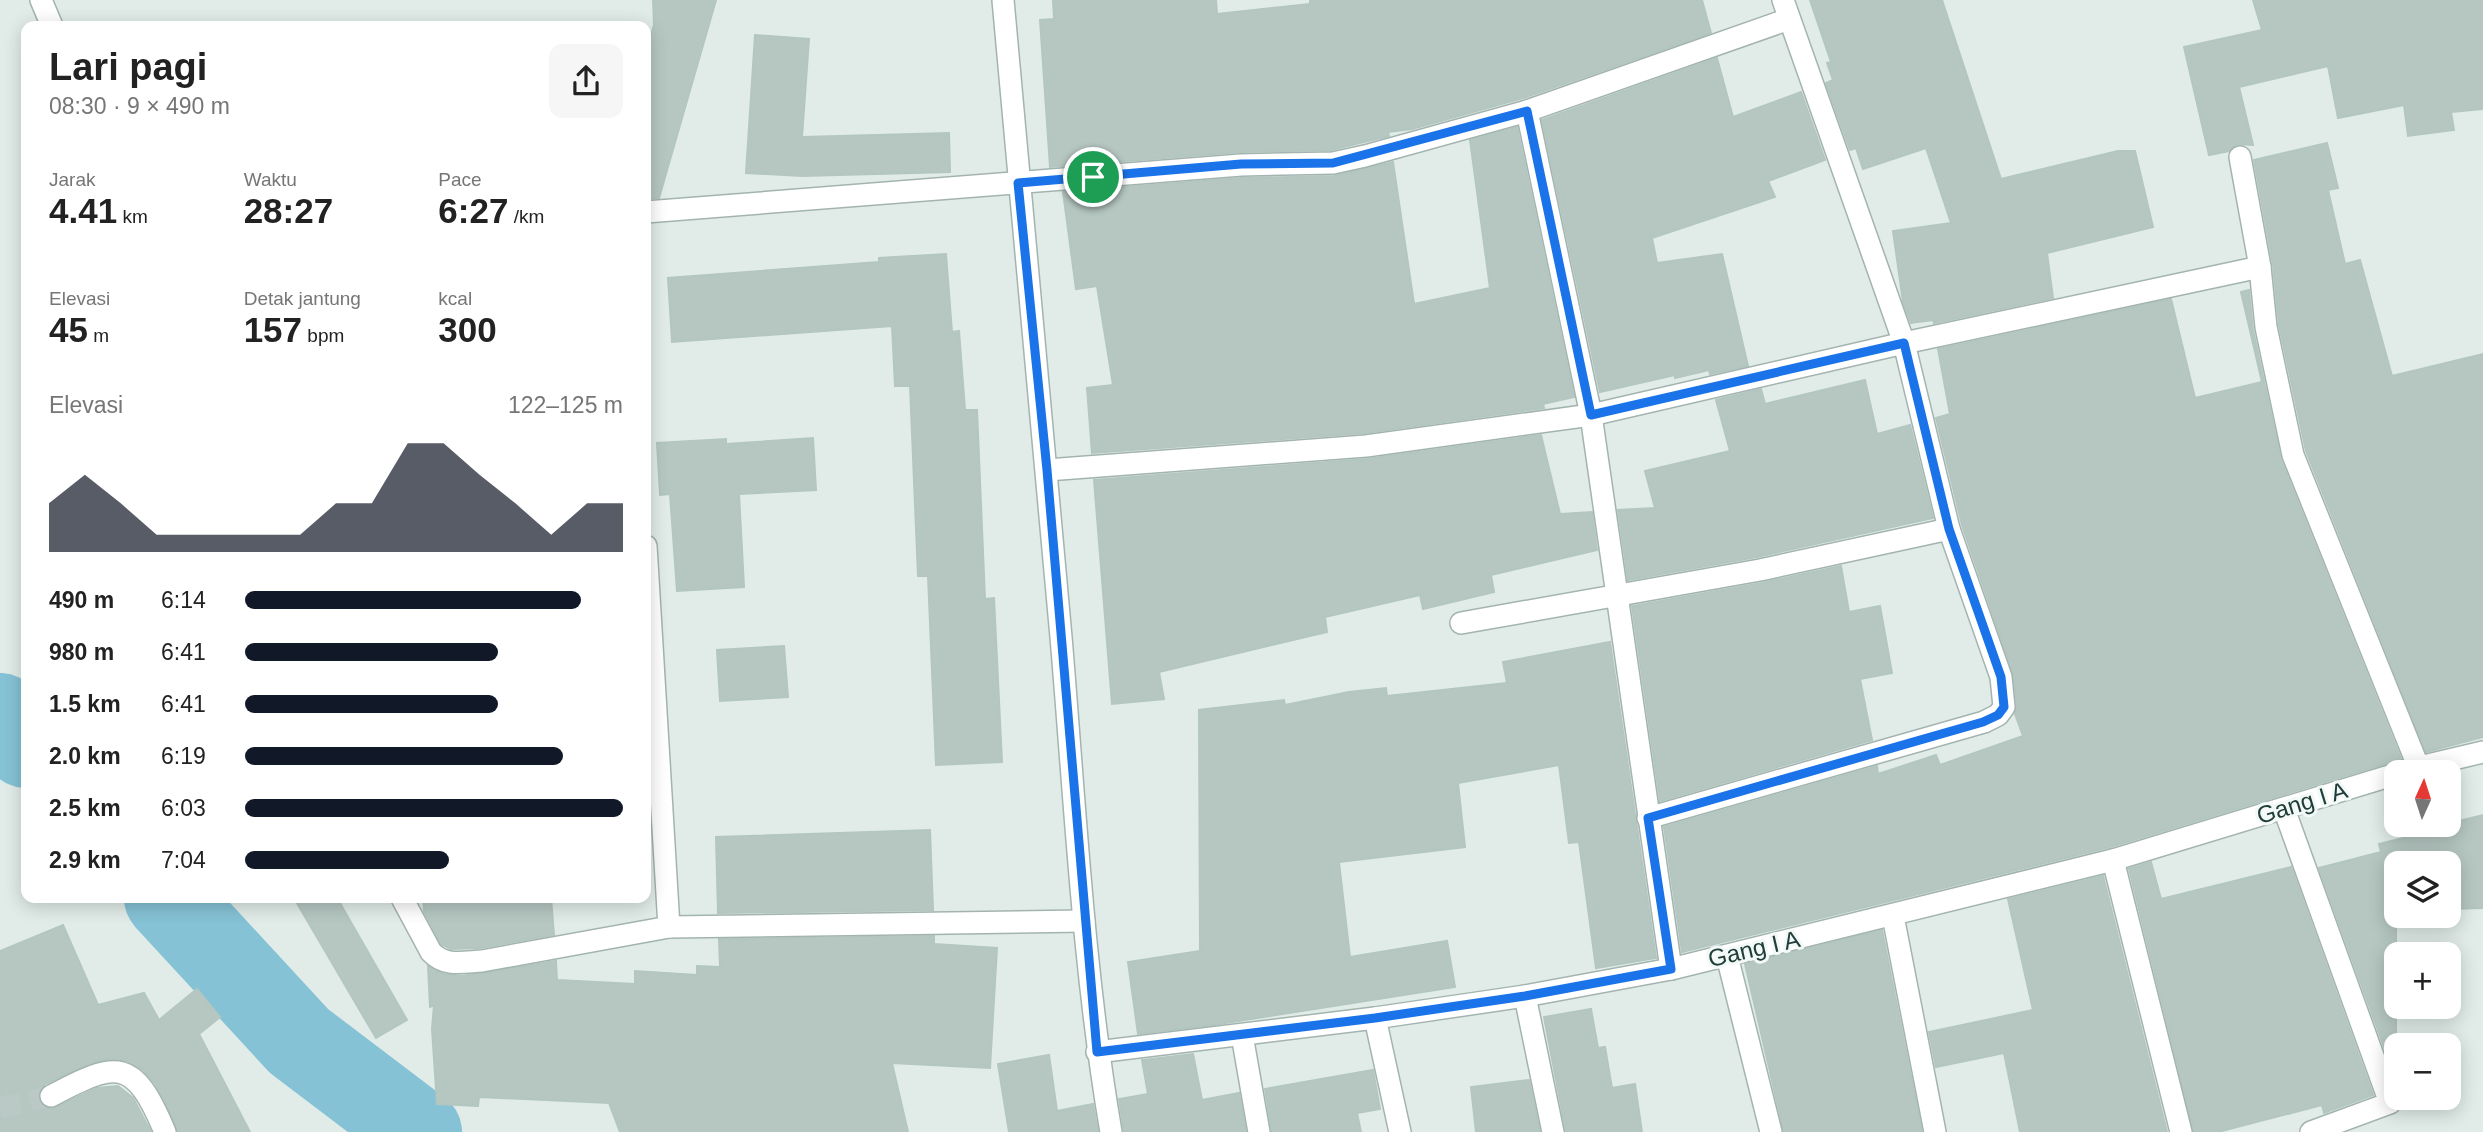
<!DOCTYPE html>
<html lang="id">
<meta charset="utf-8">
<style>
:root{--surface:#fff;--page:#f6f6f6;--text:#222;--muted:#767676;--accent:#111827}
body{margin:0;font-family:Arial,sans-serif;background:var(--page);color:var(--text);height:100vh;display:flex;flex-direction:column;font-size:26px;white-space:nowrap}
*{box-sizing:border-box;margin:0}
p{font-size:23px;color:var(--muted)}
.icon{flex:none;width:38px;height:38px;fill:none;stroke:currentColor;stroke-width:2;stroke-linecap:round;stroke-linejoin:round}
.map{position:relative;flex:1;overflow:hidden}
.sheet{position:absolute;left:21px;top:21px;width:630px;height:882px;display:flex;flex-direction:column;background:var(--surface);border-radius:14px;box-shadow:0 4px 18px #0003}
.sheet>*{flex:none}
.needle{width:46px;rotate:3deg}
.tools{position:absolute;left:2384px;top:760px;display:grid;gap:14px}
.tools a{display:grid;place-items:center;width:77px;height:77px;border-radius:14px;background:var(--surface);box-shadow:0 4px 18px #0003;font-size:35px}
.pin{position:absolute;display:grid;place-items:center;width:60px;height:60px;color:#fff;margin:-30px;border:4px solid #fff;border-radius:50%;box-shadow:0 2px 7px #0007}
.round{display:grid;place-items:center;flex:none;width:74px;height:74px;border-radius:14px;background:var(--page)}
.head{display:flex;align-items:center;justify-content:space-between;height:119px;padding:0 28px}
h1{font-size:38px;font-weight:800;line-height:52px}
.figures{display:grid;grid-template-columns:repeat(3,1fr);gap:10px;height:119px;padding:7px 28px}
.figures div{display:grid;align-content:center}
.figures b{font-size:35px;font-weight:800}
.figures small{font-size:19px;font-weight:400}
.figures p{font-size:19px}
.chart{height:196px;padding:14px 28px}
.chart p{display:flex;justify-content:space-between}
.chart svg{width:100%;height:126px;margin-top:7px;fill:var(--accent);opacity:.7}
ul{padding:0 28px;list-style:none;font-size:23px}
li{display:grid;grid-template-columns:112px 84px 1fr;align-items:center;height:52px}
li i{height:18px;border-radius:9px;background:var(--accent)}
.map>svg:first-child{display:block}
.lines{fill:none;stroke-linecap:round;stroke-linejoin:round}
.river{stroke:#85c2d5;stroke-width:86}
.building{fill:#b6c7c2;stroke:#b3c6c0;stroke-width:2}
.minor-tunnel{stroke:#bac9c5;stroke-width:21;stroke-dasharray:21 10;stroke-linecap:butt}
.minor-casing{stroke:#a3b4b0;stroke-width:24}
.minor{stroke:#fff;stroke-width:21}
.route-casing{stroke:#fff;stroke-width:14}
.route{stroke:#1a73e8;stroke-width:9}
.labels{text-anchor:middle;stroke-width:6;stroke-linejoin:round;paint-order:stroke}
.street-label{font-size:24px;fill:#203e39;stroke:#f2f9f6}
</style>
<div class="map">
<svg width="2483" height="1132" viewBox="0 0 2483 1132">
<rect width="100%" height="100%" fill="#e1ece8"/>
<g class="lines">
<g class="river">
<polyline points="0,716 26,745"/>
<polyline points="167,898 299,1041 419,1132"/>
</g>
</g>
<g class="building">
<polygon points="653,0 716,0 659,198 646,199 646,53 654,25"/>
<polygon points="1053,0 1216,0 1217,14 1310,4 1310,0 1702,0 1711,33 1523,98 1412,129 1388,132 1389,136 1331,150 1240,152 1050,167 1040,20 1054,19"/>
<polygon points="1810,0 1942,0 2001,179 2118,151 2135,151 2153,227 2047,253 2053,298 1934,323 1933,320 1911,323 1903,302 1893,231 1951,223 1926,148 1863,169 1856,148 1850,150 1826,83 1833,80 1827,63 1831,62"/>
<polygon points="2253,0 2483,0 2483,109 2451,112 2454,130 2408,136 2404,105 2338,118 2328,66 2239,87 2253,145 2237,144 2229,151 2209,155 2184,47 2262,30"/>
<polygon points="755,35 809,39 802,137 949,133 950,172 802,176 746,173"/>
<polygon points="1717,58 1733,117 1801,92 1825,160 1768,181 1775,197 1652,238 1657,263 1722,254 1748,366 1710,374 1709,370 1675,378 1675,375 1600,392 1542,120"/>
<polygon points="1517,127 1574,397 1543,404 1544,408 1365,433 1092,453 1087,388 1113,385 1097,286 1076,289 1063,192 1242,178 1334,176 1393,162 1414,304 1490,288 1470,140"/>
<polygon points="2327,143 2338,188 2328,190 2345,264 2360,260 2392,376 2483,354 2483,737 2426,752 2306,451 2279,325 2273,265 2254,160"/>
<polygon points="946,254 952,332 959,331 965,410 977,410 985,599 994,598 1002,762 936,765 928,576 918,576 910,386 895,386 892,326 672,342 668,278 879,262 879,258"/>
<polygon points="2249,290 2253,330 2281,460 2401,759 2110,847 1682,952 1664,827 1877,766 1878,774 1936,755 1940,765 2023,736 2015,714 2017,706 2013,673 1962,525 1936,418 1950,414 1938,349 2171,299 2195,398 2262,382 2241,292"/>
<polygon points="1865,380 1877,434 1910,425 1933,518 1757,557 1628,580 1618,510 1655,508 1645,471 1730,451 1716,400 1761,389 1765,404"/>
<polygon points="1541,435 1560,514 1592,512 1597,550 1491,575 1494,592 1423,609 1420,595 1325,617 1327,632 1159,672 1164,699 1112,704 1094,480 1367,459"/>
<polygon points="813,438 816,490 739,494 744,587 677,591 670,494 660,495 657,443 726,439 726,444"/>
<polygon points="1841,566 1849,612 1880,606 1892,673 1860,679 1872,740 1660,801 1632,606 1762,583"/>
<polygon points="1610,642 1656,958 1596,968 1579,842 1569,843 1559,765 1458,783 1465,847 1339,862 1350,957 1447,941 1455,987 1213,1025 1138,1034 1128,962 1200,951 1199,710 1284,700 1285,705 1349,692 1386,688 1387,696 1507,683 1503,662"/>
<polygon points="784,646 788,697 720,701 717,650"/>
<polygon points="2483,815 2483,908 2448,909 2448,863 2396,863 2396,1080 2319,868 2381,852 2379,844 2440,829 2439,826"/>
<polygon points="930,830 933,910 718,913 716,837"/>
<polygon points="2151,862 2161,899 2291,867 2373,1095 2324,1113 2322,1105 2218,1132 2194,1132 2129,869"/>
<polygon points="2103,876 2167,1132 2020,1132 2004,1053 1936,1067 1929,1032 2033,1010 2008,899"/>
<polygon points="294,898 337,898 407,1020 376,1038"/>
<polygon points="423,898 551,898 554,935 480,948 451,949 441,944 424,911"/>
<polygon points="63,925 98,1005 144,993 159,1020 197,989 220,1017 199,1034 250,1132 178,1132 165,1101 155,1083 143,1070 127,1061 109,1059 88,1064 45,1084 38,1095 40,1103 45,1107 51,1109 97,1088 118,1086 133,1098 151,1132 0,1132 0,951"/>
<polygon points="1882,930 1922,1132 1784,1132 1745,964"/>
<polygon points="934,936 934,944 997,948 990,1068 892,1063 908,1132 620,1132 609,1103 479,1097 478,1106 437,1104 432,1029 434,1005 430,1007 428,966 444,974 462,976 556,961 557,980 635,984 635,971 697,975 697,966 720,967 719,939"/>
<polygon points="1591,1009 1598,1048 1605,1047 1612,1088 1635,1084 1642,1132 1566,1132 1544,1017"/>
<polygon points="1193,1054 1202,1100 1239,1093 1246,1132 1124,1132 1119,1099 1148,1094 1142,1060"/>
<polygon points="1049,1055 1057,1111 1093,1104 1098,1132 1009,1132 998,1064"/>
<polygon points="1373,1070 1380,1109 1357,1113 1361,1132 1272,1132 1265,1089"/>
<polygon points="1529,1080 1540,1132 1476,1132 1471,1087"/>
</g>
<g class="lines">
<polyline class="minor-tunnel" points="0,1108 51,1096"/>
<g class="minor-casing">
<g id="minor">
<polyline points="41,0 52,26"/>
<path d="M1003 0C1021 213 1043 425 1061 637 1075 802 1083 969 1111 1132"/>
<polyline points="1527,111 1591,415 1671,969"/>
<polyline points="2240,157 2260,267 2266,327 2293,455 2418,766"/>
<polyline points="646,212 1241,165 1333,163 1365,156 1527,111 1789,19"/>
<polyline points="1047,470 1366,446 1591,415 1904,343 2260,267"/>
<polyline points="646,546 669,927"/>
<polyline points="1461,623 1760,570 1949,529"/>
<polyline points="2407,770 2483,752"/>
<polyline points="2284,809 2390,1103 2311,1132"/>
<polyline points="1648,818 1984,722 1998,715 2004,707 2001,677 1949,529 1904,343 1783,0"/>
<polyline points="2113,860 2181,1132"/>
<path d="M402 898 431 952C445 967 463 962 482 961L669 927 1084 921"/>
<polyline points="1893,916 1935,1132"/>
<polyline points="1727,956 1771,1132"/>
<polyline points="1525,996 1553,1132"/>
<polyline points="1375,1018 1400,1132"/>
<polyline points="1242,1035 1259,1132"/>
<polyline points="1097,1052 1375,1018 1525,996 1671,969 2113,860 2396,774"/>
<path d="M51 1096C118 1060 134 1058 165 1132"/>
</g>
</g>
<use href="#minor" class="minor"/>
</g>
<g class="lines">
<g class="route-casing">
<polygon id="route" points="1527,111 1591,415 1904,343 1949,529 2001,677 2004,707 1998,715 1983,722 1648,818 1671,969 1525,996 1375,1018 1097,1052 1047,470 1018,183 1241,164 1333,163"/>
</g>
<use href="#route" class="route"/>
</g>
<g class="labels">
<g class="street-label">
<text transform="translate(2302 803) rotate(-17)" y="8">Gang I A</text>
<text transform="translate(1754 949) rotate(-13)" y="8">Gang I A</text>
</g>
</g>
</svg>
<div class="tools">
<a><svg class="needle" viewBox="-14 -14 28 28"><path d="M0-13l5 13h-10z" fill="#e53935"/><path d="M0 13l5-13h-10z" fill="#767676"/></svg></a>
<a><svg class="icon" aria-label="layers" viewBox="0 0 24 24"><path d="M12 4l9 5-9 5-9-5zM3 14l9 5 9-5"/></svg></a>
<a>+</a>
<a>−</a>
</div>
<div class="pin" style="left:1093px;top:177px;background:#1e9e55"><svg class="icon" aria-label="arrive" viewBox="0 0 24 24"><path d="M6 21V4h12l-3 4 3 4H6"/></svg></div>
<section class="sheet">
<div class="head"><div><h1>Lari pagi</h1><p>08:30 · 9 × 490 m</p></div><a class="round"><svg class="icon" aria-label="share" viewBox="0 0 24 24"><path d="M12 15V3M7 8l5-5 5 5M5 13v7h14v-7"/></svg></a></div>
<div class="figures">
<div><p>Jarak</p><b>4.41<small> km</small></b></div>
<div><p>Waktu</p><b>28:27</b></div>
<div><p>Pace</p><b>6:27<small> /km</small></b></div>
</div>
<div class="figures">
<div><p>Elevasi</p><b>45<small> m</small></b></div>
<div><p>Detak jantung</p><b>157<small> bpm</small></b></div>
<div><p>kcal</p><b>300</b></div>
</div>
<div class="chart"><p><span>Elevasi</span>122–125 m</p>
<svg viewBox="0 0 160 44" preserveAspectRatio="none"><path d="M0 44V27L10 17L20 27L30 38L40 38L50 38L60 38L70 38L80 27L90 27L100 6L110 6L120 17L130 27L140 38L150 27L160 27V44z"/></svg>
</div>
<ul>
<li><b>490 m</b>6:14<i style="width:89%"></i></li>
<li><b>980 m</b>6:41<i style="width:67%"></i></li>
<li><b>1.5 km</b>6:41<i style="width:67%"></i></li>
<li><b>2.0 km</b>6:19<i style="width:84%"></i></li>
<li><b>2.5 km</b>6:03<i style="width:100%"></i></li>
<li><b>2.9 km</b>7:04<i style="width:54%"></i></li>
</ul>
</section>
</div>
